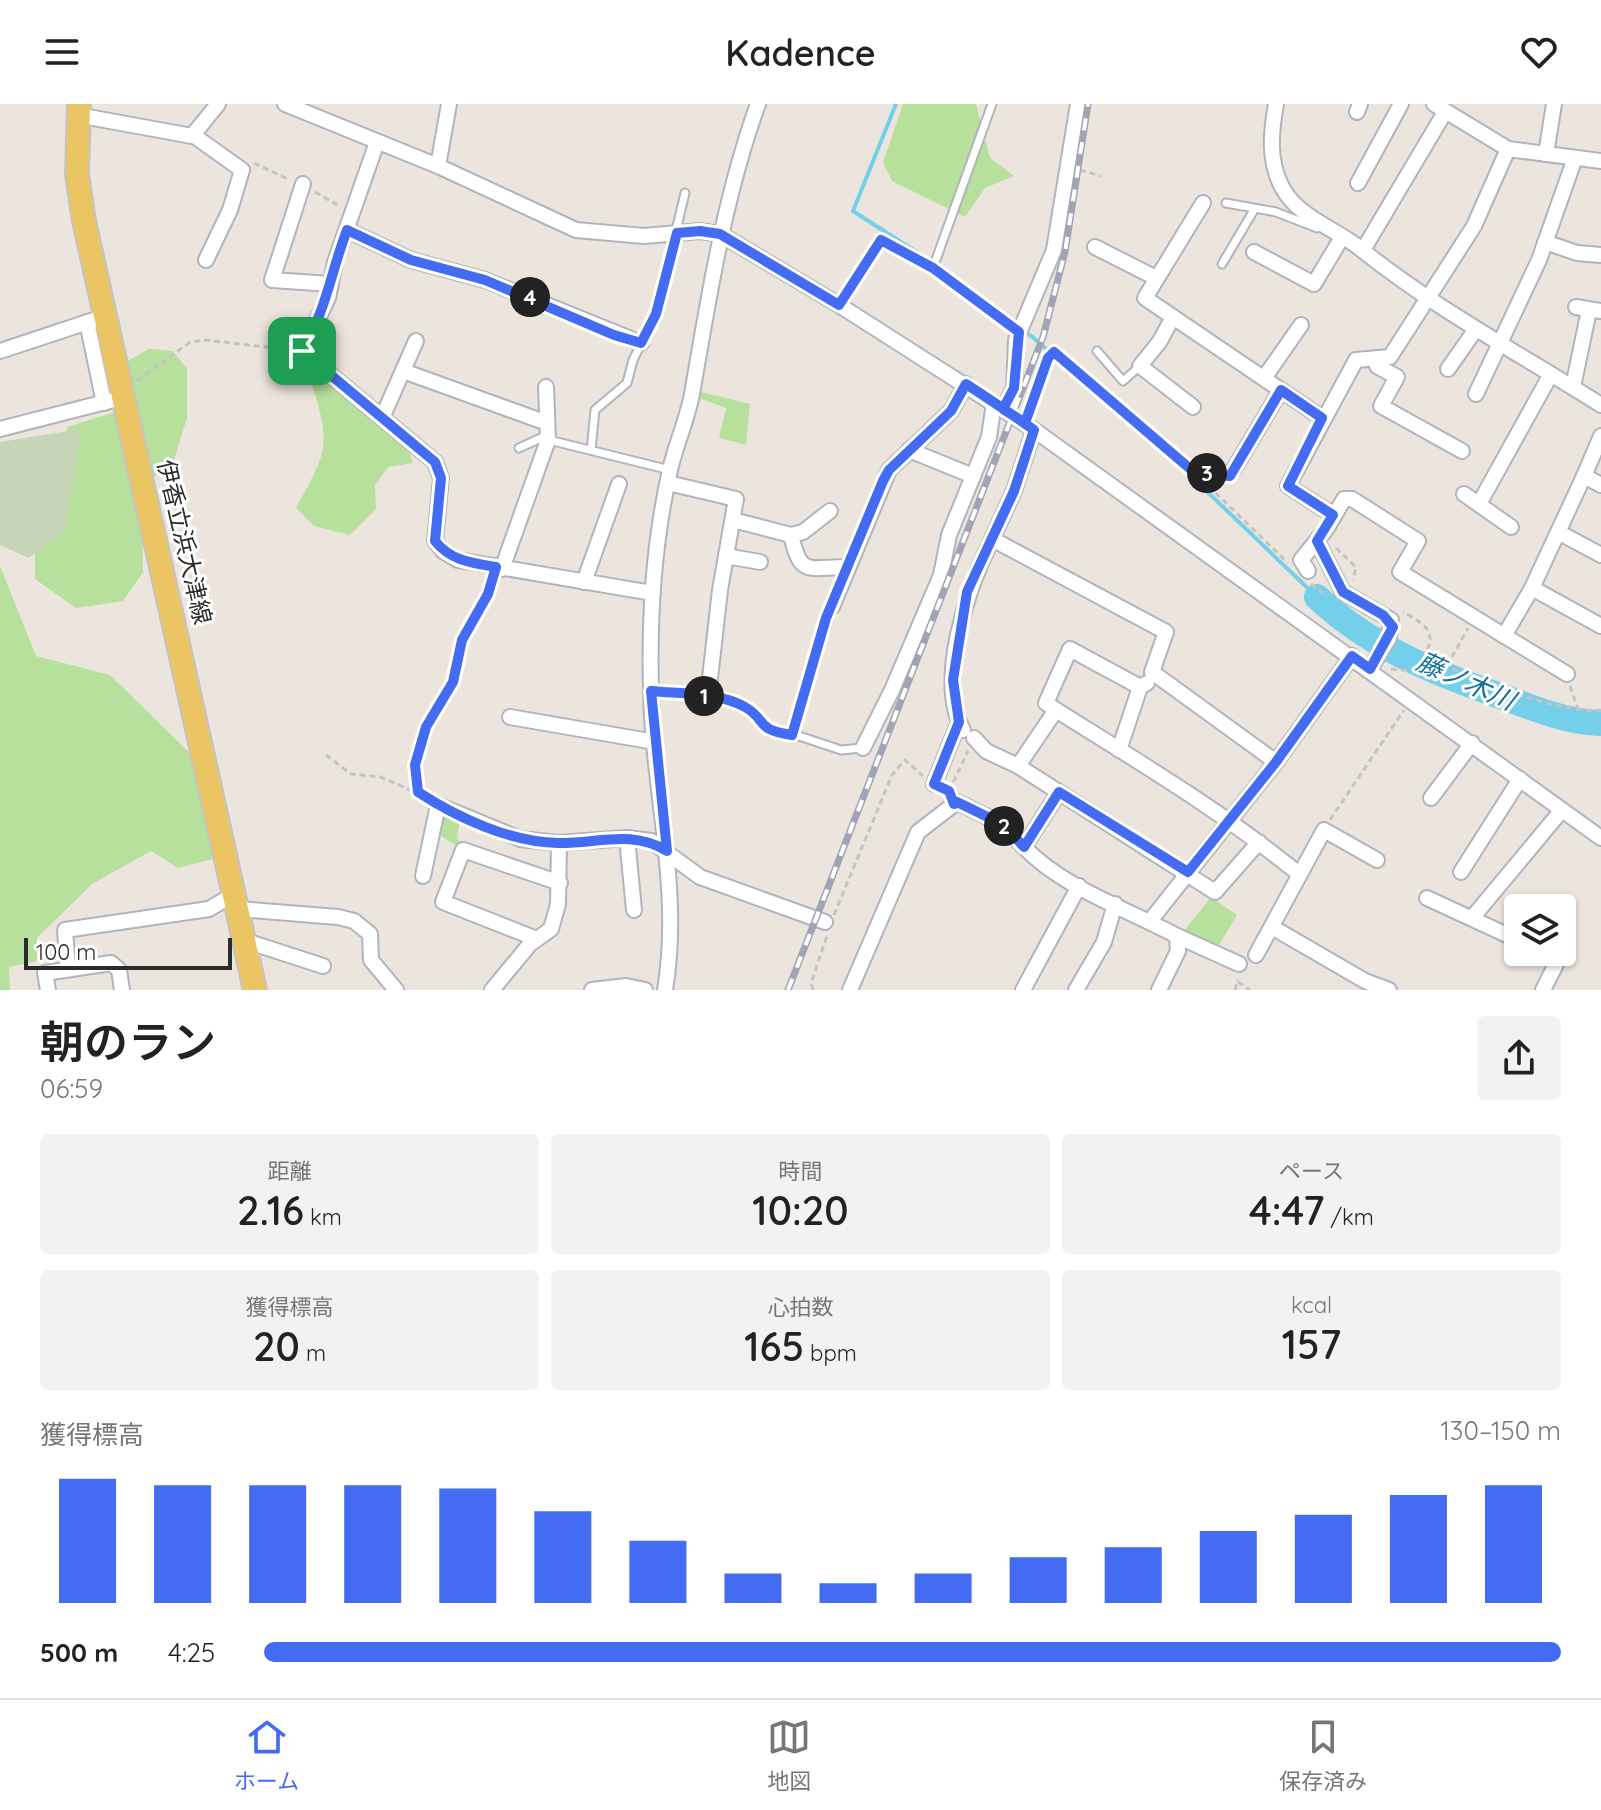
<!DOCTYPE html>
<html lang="ja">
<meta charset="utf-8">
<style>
:root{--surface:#fff;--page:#f2f2f2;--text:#222;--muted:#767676;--line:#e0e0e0;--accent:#436cf3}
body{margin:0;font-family:Quicksand,"Noto Sans JP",sans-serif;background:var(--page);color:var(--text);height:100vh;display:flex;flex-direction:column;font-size:30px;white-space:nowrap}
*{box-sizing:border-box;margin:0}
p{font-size:26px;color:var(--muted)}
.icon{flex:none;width:44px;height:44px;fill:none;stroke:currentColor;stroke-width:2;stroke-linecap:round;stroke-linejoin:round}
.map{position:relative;height:886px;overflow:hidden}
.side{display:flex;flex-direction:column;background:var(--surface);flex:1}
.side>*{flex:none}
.buttons{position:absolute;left:1504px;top:790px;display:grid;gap:16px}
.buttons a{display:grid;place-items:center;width:72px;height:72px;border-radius:8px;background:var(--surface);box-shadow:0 2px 6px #0004;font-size:40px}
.scale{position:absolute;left:24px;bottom:20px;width:208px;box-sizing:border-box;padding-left:8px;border:4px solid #2b2b2b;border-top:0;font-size:22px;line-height:28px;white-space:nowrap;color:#2b2b2b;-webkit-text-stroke:6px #fff;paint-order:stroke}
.pin{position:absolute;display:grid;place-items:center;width:68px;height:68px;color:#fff;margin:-34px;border-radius:16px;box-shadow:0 4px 12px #0006}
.km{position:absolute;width:40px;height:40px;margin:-20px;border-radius:50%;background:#222;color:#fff;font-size:22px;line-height:40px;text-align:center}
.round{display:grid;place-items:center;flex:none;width:84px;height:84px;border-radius:8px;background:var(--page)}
.overview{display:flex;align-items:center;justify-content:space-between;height:136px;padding:0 40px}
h1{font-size:44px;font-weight:600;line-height:60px}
.metrics{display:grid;grid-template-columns:repeat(3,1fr);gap:12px;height:136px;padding:8px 40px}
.metrics div{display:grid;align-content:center;border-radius:8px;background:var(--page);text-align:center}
.metrics b{font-size:40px;font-weight:600}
.metrics small{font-size:22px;font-weight:400}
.metrics p{font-size:22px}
.chart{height:224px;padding:16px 40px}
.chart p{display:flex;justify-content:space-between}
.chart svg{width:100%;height:144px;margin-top:8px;stroke:var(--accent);stroke-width:6}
ul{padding:0 40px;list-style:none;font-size:26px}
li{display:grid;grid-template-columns:128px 96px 1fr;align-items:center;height:60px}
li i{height:20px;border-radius:10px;background:var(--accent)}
header{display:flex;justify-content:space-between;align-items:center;height:104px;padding:0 40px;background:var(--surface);font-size:36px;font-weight:600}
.menu{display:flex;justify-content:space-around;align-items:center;height:112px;border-top:2px solid var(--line);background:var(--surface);font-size:22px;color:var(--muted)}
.menu a{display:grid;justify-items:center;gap:4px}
.menu .on{color:var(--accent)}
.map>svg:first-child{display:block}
.green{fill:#b6e09c}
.cemetery{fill:#c6d5b5}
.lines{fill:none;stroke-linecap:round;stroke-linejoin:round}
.stream{stroke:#74d0ea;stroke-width:4}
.river{stroke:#74d0ea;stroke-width:26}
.lane-casing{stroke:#b1b4be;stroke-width:11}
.street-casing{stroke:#b1b4be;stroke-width:18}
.primary-casing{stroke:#c4c4c4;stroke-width:26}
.path{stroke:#c4c4c4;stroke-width:3;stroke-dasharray:6 4;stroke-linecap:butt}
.lane{stroke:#fff;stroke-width:7}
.street{stroke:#fff;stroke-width:14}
.primary{stroke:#ebc563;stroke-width:22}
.rail-casing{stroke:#a0a4b4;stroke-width:7}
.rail{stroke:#fff;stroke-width:4;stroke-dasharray:12;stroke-linecap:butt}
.route-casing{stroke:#fff;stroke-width:16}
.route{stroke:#436cf3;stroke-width:10}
.labels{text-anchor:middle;stroke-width:6;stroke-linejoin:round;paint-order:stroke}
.street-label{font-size:24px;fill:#2b2b2b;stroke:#fff}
.water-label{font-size:26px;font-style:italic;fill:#126f97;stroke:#fff}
</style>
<header><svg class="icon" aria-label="menu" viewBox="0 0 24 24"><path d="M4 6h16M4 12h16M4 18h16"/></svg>Kadence<svg class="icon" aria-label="heart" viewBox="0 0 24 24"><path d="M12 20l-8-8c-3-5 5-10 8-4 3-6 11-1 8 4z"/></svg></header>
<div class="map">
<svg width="1601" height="886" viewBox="0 0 1601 886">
<rect width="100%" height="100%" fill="#ece5dd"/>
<g class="green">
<polygon points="903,0 976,0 990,54 1014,72 985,84 965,113 892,77 883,58"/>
<polygon points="149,245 173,247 187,265 187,314 173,359 152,374 126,258"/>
<path d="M318 271 407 341 413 359 388 363 375 381 376 405 350 431 314 422 296 404C327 347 332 342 311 278Z"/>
<polygon points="701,288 750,300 746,341 719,334 726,304 699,294"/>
<polygon points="118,307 142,394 143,468 123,497 76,504 35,475 35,442 58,424 67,323"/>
<polygon points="0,462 36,552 110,571 198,657 221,753 178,764 151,747 92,780 37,834 37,857 9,863 10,886 0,886"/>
<polygon points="442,706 460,714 457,735 464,740 461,744 437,730"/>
<polygon points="1211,793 1237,811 1219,841 1184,827"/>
</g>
<polygon class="cemetery" points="81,325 66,426 29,454 0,441 0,338"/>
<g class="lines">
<g class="stream">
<polyline points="896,0 853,107 926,154"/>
<polyline points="945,167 1011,217"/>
<polyline points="1030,231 1050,248"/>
<polyline points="1057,254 1171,353 1317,493"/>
</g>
<path class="river" d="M1317 493C1370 543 1433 568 1500 592 1534 604 1564 618 1601 619"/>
<g class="lane-casing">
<g id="lane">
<polyline points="1226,99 1276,108 1317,124"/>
<polyline points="1222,160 1254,106"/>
<polyline points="933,164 992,0"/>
<polyline points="839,201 881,136 933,164 1019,228"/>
<polyline points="1097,247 1123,277 1140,262"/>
<polyline points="519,344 541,334 670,366"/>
<polyline points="591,346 595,306 627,279 633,256 656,210 685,89"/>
<polyline points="651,587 708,592 736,599 751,608 770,628 796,631 841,646 863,644"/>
<polyline points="792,631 832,504"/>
</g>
</g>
<g class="street-casing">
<g id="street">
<polyline points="285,0 438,62 576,126 644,132 700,127 720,130 839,201 1030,323 1601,734"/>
<path d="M1276 0C1271 28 1268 57 1282 83 1299 115 1336 124 1362 146 1436 205 1520 250 1601 301"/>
<polyline points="1434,0 1508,45 1601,57"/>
<polyline points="1357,8 1360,0"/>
<polyline points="77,11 192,32 218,0"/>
<polyline points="193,31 242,66 230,106 206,156"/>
<polyline points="377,38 335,158 328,194 302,247 435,358 441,374 435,437 443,447 458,456 652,489"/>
<polyline points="1546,50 1554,0"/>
<polyline points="438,62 449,0"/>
<polyline points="1358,79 1401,0"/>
<polyline points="303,80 272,176 331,180"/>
<polyline points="1203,99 1145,194 1322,314"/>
<polyline points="347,126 411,156 485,176 641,239"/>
<polyline points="1545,138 1577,149 1601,151"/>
<polyline points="1095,143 1156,174"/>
<polyline points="1363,146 1445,8"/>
<polyline points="1254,148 1314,180 1341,135"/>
<polyline points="1576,203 1601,207"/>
<polyline points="1173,213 1160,237 1140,262 1193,303"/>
<polyline points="87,218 104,299"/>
<polyline points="0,247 106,212"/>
<polyline points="1376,257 1377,262 1397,273 1381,302 1462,347"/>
<polyline points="1448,265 1476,225"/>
<polyline points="403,267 547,319"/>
<polyline points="1264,274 1301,221"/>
<polyline points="1573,283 1589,206"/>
<polyline points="1476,290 1539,156 1575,54"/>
<polyline points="1003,305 1014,284 1016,236 1054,146 1078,0"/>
<polyline points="382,314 416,237"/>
<polyline points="0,325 125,293"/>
<polyline points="1034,326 1014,387 992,435 1166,528 1152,568 1276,658"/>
<polyline points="909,346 973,372"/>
<polyline points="1234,365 1281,286"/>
<polyline points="1584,372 1601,332"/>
<polyline points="668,379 736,395 720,486 708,592"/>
<polyline points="1464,390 1511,423"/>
<polyline points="1479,400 1551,270"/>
<polyline points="1333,411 1288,382 1356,256 1390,253 1474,122 1508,45"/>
<path d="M733 416 791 431C801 474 808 463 848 463"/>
<polyline points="1558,428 1601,451"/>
<polyline points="791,431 803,428 830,407"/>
<polyline points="1317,437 1343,488 1391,516 1389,534 1370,565"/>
<polyline points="726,452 760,458"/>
<polyline points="502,465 548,336 546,283"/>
<polyline points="1308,467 1301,456 1327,424 1344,395 1352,395 1418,437 1400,468 1567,570"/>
<polyline points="584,478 619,380"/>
<polyline points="1532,484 1601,522"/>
<polyline points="832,503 889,366 951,307 966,280"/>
<polyline points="1504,532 1532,484 1584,372 1601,381"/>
<polyline points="1056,606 1046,599 1070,545 1140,583"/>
<polyline points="510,613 655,638"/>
<path d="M963 626C935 576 969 481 992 435"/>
<polyline points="974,634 986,647 1018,662"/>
<polyline points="863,644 892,586 941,471 949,431 989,333 994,299"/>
<polyline points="1119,646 1140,583 1147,579"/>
<polyline points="934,680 959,618"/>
<polyline points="1431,694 1472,639"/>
<polyline points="627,734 634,806"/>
<path d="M1259 738 1215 788 1018 662 1056 606C1139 658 1223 708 1299 770"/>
<path d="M1024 743C1063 784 1127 805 1177 832L1178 847 1159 886"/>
<polyline points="1461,768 1520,675"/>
<polyline points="423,772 438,701 520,735 559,739 627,734 651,737 700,773 825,818"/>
<polyline points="1427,794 1507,831"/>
<polyline points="239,805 338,813 354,817 370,830 371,856 396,886"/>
<polyline points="1472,814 1562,706"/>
<polyline points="1150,817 1276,658 1352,552"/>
<polyline points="1272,823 1365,877 1389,886"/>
<polyline points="1177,832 1239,860"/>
<polyline points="537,835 443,798 463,746 560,779"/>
<polyline points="246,837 323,862"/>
<polyline points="1256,851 1324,726 1377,756"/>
<polyline points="68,864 65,826 209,805 236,789"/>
<polyline points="48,886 45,869 111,859 119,866 122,886"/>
<polyline points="492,886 530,840 551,825 558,800 559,739"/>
<polyline points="592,886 626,882 645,886"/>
<path d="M665 886C682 784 652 685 651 584 649 511 654 437 670 366 676 340 687 316 692 290 709 192 724 94 758 0"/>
<polyline points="850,886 918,728 957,698 1004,721 1024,743 1059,688"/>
<polyline points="1023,886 1079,782"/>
<polyline points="1076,886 1104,838 1115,800"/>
<polyline points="1543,886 1558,856"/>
</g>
</g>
<g class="primary-casing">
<polyline id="primary" points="79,0 77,70 84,117 255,886"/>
</g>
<g class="path">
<polyline points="254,59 290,76"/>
<polyline points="1080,66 1101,72"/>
<polyline points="315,88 339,102"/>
<polyline points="137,277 190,238 206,236 291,246"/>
<polyline points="1029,308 1048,254 1054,248 1195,369 1288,459"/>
<polyline points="1195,369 1223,371"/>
<polyline points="1336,444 1356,463 1353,476"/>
<polyline points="1311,480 1328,492"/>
<path d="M1426 550C1460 573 1560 610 1601 606"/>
<polyline points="1447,562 1468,524"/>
<path d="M1391 565 1417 567C1434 534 1439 527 1403 508"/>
<polyline points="1570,582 1578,605"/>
<polyline points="326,651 351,670 381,673 428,694"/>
<polyline points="949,687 968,647"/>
<polyline points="418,688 415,661 426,623 453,578 462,536 493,474"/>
<polyline points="1330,716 1404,606"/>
<polyline points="834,811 892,671 905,656 923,672"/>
<polyline points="1238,878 1250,886"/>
<polyline points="813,886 811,879 828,829"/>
<polyline points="1235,886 1238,875"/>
</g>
<use href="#lane" class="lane"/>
<use href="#street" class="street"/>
<use href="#primary" class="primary"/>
<g class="rail-casing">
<polyline id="rail" points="788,886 1043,233 1065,148 1088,0"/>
</g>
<use href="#rail" class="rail"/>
</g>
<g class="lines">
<g class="route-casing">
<path id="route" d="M302 247 435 358 441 374 435 437C451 457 472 459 496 463L488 490 462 536 453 578 426 623 415 661 418 688C458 714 510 738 558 739 596 740 632 725 667 747L651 587C680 590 718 588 745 603 768 616 753 625 792 631L826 514 883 377 889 366 951 307 966 280C989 295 1012 310 1034 326L1014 387 967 488 953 576 959 618 934 680 949 687 954 700 957 698 1004 721 1024 743 1059 688 1188 768 1276 658 1352 552 1370 565 1393 523 1383 511 1343 488 1317 437 1333 411 1288 382 1322 314 1281 286 1230 372 1195 369 1054 248 1048 254 1025 319 1003 305 1014 284 1019 228 933 164 881 136 839 201 720 130 700 127 677 129 656 210 641 239 614 231 485 176 411 156 347 126C330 171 327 204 302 247"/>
</g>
<use href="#route" class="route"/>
</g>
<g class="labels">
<g class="street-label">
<text transform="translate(184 438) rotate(77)" y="8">伊香立浜大津線</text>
</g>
<g class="water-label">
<text transform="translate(1466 577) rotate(24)" y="9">藤ノ木川</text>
</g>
</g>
</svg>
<div class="buttons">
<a><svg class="icon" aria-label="layers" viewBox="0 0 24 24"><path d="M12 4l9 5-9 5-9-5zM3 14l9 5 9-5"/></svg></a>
</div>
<div class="scale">100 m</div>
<div class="pin" style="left:302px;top:247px;background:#1e9e55"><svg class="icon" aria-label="arrive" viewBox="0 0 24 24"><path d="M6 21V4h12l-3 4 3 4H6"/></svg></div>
<b class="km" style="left:704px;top:592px">1</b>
<b class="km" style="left:1004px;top:722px">2</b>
<b class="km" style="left:1207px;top:369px">3</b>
<b class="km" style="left:530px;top:193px">4</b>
</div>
<section class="side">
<div class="overview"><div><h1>朝のラン</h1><p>06:59</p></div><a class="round"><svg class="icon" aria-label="share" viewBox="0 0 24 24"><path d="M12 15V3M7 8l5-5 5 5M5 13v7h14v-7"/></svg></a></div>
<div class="metrics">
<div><p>距離</p><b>2.16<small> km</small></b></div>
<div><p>時間</p><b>10:20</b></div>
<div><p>ペース</p><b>4:47<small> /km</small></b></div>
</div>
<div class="metrics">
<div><p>獲得標高</p><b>20<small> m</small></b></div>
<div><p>心拍数</p><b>165<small> bpm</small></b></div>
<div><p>kcal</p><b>157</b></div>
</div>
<div class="chart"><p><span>獲得標高</span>130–150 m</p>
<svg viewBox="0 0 160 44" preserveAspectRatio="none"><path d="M5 44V6M15 44V8M25 44V8M35 44V8M45 44V9M55 44V16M65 44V25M75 44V35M85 44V38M95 44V35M105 44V30M115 44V27M125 44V22M135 44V17M145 44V11M155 44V8"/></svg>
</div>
<ul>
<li><b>500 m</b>4:25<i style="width:100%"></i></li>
</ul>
</section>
<nav class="menu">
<a class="on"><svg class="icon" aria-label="home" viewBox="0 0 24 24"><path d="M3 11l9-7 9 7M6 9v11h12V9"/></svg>ホーム</a>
<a><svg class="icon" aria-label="map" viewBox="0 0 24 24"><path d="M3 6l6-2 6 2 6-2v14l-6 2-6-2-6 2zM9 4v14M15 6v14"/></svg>地図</a>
<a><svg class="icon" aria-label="saved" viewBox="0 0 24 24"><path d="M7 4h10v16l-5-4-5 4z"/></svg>保存済み</a>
</nav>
